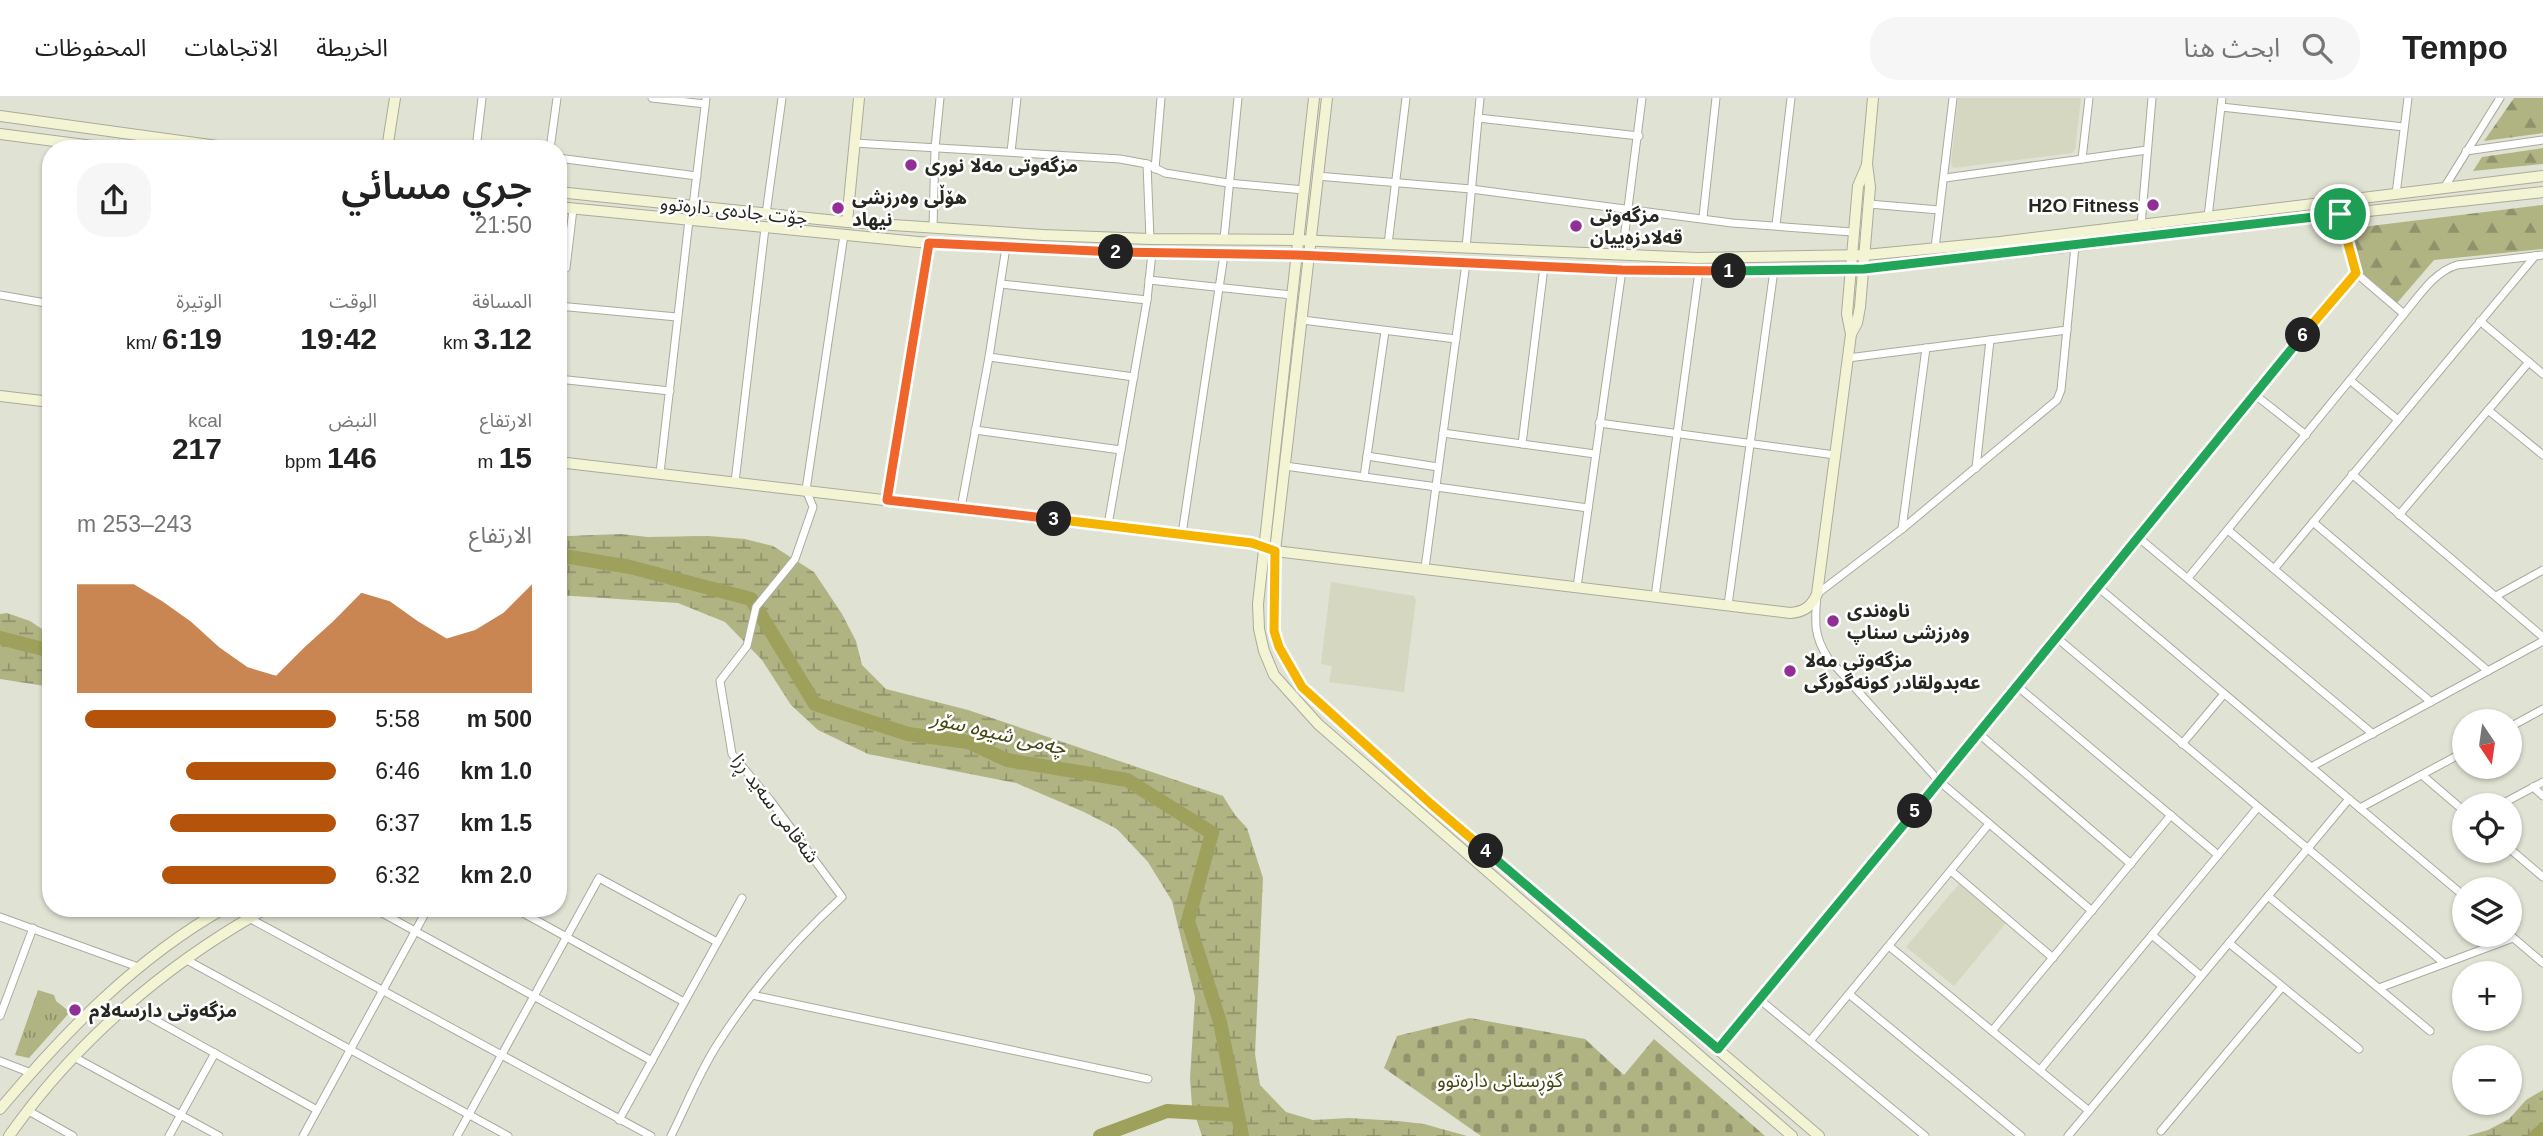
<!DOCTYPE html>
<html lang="ar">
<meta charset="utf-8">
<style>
:root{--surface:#fff;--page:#f6f6f6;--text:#222;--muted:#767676;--line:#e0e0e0;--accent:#b45309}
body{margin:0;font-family:Helvetica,"Noto Sans Arabic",sans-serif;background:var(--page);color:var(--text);direction:rtl;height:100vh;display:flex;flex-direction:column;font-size:26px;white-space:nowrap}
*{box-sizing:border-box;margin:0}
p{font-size:23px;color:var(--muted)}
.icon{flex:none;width:38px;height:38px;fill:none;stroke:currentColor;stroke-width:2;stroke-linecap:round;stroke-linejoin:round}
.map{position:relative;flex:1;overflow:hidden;direction:ltr}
.sheet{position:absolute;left:42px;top:42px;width:525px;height:777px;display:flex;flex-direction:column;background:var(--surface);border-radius:28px;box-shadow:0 2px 5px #0004;direction:rtl}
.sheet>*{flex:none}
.needle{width:46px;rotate:167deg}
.fabs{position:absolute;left:2452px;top:611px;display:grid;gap:14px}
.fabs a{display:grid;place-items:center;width:70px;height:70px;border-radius:50%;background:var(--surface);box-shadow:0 2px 5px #0004;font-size:35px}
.pin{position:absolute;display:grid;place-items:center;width:60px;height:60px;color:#fff;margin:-30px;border:4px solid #fff;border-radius:50%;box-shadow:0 2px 7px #0007}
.km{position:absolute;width:35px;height:35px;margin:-18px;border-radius:50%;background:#222;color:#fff;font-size:19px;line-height:35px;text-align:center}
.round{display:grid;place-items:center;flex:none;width:74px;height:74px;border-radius:28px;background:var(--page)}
.headline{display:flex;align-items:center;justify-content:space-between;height:119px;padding:0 35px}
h1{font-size:38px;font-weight:600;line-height:52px}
.stats{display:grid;grid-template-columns:repeat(3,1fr);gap:10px;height:119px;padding:7px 35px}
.stats div{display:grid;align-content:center}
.stats b{font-size:30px;font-weight:600}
.stats small{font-size:19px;font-weight:400}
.stats p{font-size:19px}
.chart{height:196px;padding:14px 35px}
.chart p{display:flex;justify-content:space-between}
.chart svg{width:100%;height:126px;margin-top:7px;fill:var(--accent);opacity:.7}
ul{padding:0 35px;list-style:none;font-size:23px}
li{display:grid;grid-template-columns:112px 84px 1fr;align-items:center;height:52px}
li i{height:18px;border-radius:9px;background:var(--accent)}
header{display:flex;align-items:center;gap:42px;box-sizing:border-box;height:98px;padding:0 35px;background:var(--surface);border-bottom:2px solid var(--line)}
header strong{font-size:33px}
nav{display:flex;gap:38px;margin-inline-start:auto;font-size:24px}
.search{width:490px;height:63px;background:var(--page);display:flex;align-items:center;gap:18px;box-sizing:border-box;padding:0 24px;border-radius:28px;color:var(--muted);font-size:26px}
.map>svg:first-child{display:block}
.built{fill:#d5d7c1}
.grass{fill:url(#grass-tufts)}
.forest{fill:url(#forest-firs)}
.wetland{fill:url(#wetland-marsh)}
.cemetery{fill:url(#cemetery-stones)}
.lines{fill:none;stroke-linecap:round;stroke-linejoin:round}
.river{stroke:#9da15c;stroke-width:14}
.street-casing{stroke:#aaab9d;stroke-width:9}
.secondary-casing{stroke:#aaab9d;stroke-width:12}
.street{stroke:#fff;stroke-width:7}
.secondary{stroke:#f3f4d3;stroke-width:10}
.split-1-casing{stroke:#fff;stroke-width:14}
.split-2-casing{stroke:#fff;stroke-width:14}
.split-3-casing{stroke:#fff;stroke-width:14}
.split-4-casing{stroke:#fff;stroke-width:14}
.split-5-casing{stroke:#fff;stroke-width:14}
.split-6-casing{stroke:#fff;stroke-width:14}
.split-7-casing{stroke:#fff;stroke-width:14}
.split-1{stroke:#22a559;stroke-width:9}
.split-2{stroke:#f0652b;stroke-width:9}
.split-3{stroke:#f0652b;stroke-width:9}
.split-4{stroke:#f5b400;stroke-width:9}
.split-5{stroke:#22a559;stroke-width:9}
.split-6{stroke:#22a559;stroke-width:9}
.split-7{stroke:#f5b400;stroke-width:9}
.poi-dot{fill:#912f96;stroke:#fff;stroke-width:2.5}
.labels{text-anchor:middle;stroke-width:5;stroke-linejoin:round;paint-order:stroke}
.poi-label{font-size:19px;font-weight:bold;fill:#272722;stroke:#fff;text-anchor:start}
.street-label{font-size:19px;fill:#272722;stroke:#fff}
.park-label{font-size:19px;fill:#43450f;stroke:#fff}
.water-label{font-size:21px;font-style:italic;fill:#464812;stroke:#fff}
</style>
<header>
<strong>Tempo</strong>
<div class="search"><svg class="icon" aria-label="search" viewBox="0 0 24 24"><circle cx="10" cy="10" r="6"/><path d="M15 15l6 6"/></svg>ابحث هنا</div>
<nav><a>الخريطة</a><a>الاتجاهات</a><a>المحفوظات</a></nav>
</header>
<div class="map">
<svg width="2543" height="1038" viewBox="0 0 2543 1038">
<defs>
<pattern id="grass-tufts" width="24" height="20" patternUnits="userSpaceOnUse" patternTransform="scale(1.75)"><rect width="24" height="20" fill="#b0b483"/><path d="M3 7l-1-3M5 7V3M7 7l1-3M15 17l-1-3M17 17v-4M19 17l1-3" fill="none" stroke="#8f926b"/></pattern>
<pattern id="forest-firs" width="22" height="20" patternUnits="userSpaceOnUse" patternTransform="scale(1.75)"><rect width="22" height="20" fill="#b0b483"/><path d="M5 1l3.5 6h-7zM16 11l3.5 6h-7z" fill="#8f926b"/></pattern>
<pattern id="wetland-marsh" width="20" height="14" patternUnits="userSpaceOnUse" patternTransform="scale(1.75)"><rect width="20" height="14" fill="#b0b483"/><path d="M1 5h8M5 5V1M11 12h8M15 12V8" fill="none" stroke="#8f926b"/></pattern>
<pattern id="cemetery-stones" width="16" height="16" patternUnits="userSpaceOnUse" patternTransform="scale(1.75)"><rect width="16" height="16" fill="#b0b483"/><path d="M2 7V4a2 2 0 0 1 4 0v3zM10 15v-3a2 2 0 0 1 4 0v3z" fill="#8f926b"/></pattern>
</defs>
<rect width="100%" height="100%" fill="#e0e2d3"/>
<g class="built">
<polygon points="1958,0 2081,0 2075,52 2072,55 1953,70 1951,65"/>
<polygon points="1331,484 1414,498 1416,502 1404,594 1329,584 1332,568 1321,566"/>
<polygon points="1959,786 2006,825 1954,888 1906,849"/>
</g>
<polygon class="grass" points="38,892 54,897 56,903 70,914 29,960 15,957"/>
<g class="forest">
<polygon points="2514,0 2543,0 2543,35 2484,43"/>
<polygon points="2543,50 2543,66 2473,73 2482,59"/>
<polygon points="2543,107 2543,151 2434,162 2397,205 2363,177 2346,131"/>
</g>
<g class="wetland">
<polygon points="558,436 569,438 621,436 648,439 708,438 745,441 773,448 814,474 842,516 856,543 862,567 886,591 968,612 1223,698 1235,717 1247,730 1263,780 1255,956 1260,987 1286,1014 1313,1022 1349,1020 1398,1023 1424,1026 1467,1038 1202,1038 1192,1008 1190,980 1195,899 1172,803 1148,764 1117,731 1084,714 1016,685 868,656 818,632 791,607 762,562 725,524 678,505 558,497"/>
<polygon points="7,515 30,523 51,537 51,591 45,588 0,581 0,516"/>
<polygon points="2543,992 2543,1038 2467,1038 2488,1032 2509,1021 2526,1002"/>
</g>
<polygon class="cemetery" points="1470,920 1585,941 1624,977 1654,941 1765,1038 1481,1038 1384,970 1397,938"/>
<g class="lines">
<g class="river">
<polyline points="558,457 630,469 751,501 815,606 908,636 968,644 1007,662 1127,682 1212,735 1188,823 1220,924 1242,1038"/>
<polyline points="0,540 51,553"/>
<polyline points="1100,1038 1167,1013 1238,1017"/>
<polyline points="2536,1038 2543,1032"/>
</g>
<g class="street-casing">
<g id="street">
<polyline points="652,0 705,6"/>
<polyline points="2221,9 2404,29"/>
<polyline points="1478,20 1639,38"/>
<polyline points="854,45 1120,61 1147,66 1165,75 1228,85 1304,92"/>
<polyline points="476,51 482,0"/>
<polyline points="550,51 557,0"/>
<polyline points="2466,53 2543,42"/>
<polyline points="1011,54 1017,0"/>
<polyline points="558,60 697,78"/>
<polyline points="2082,61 2089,0"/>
<polyline points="1147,66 1150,141"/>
<polyline points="1155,71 1161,0"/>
<polyline points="1317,78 1471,91 1732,125 1852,134"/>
<polyline points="1945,80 2147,52"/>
<polyline points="2444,90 2500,0"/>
<polyline points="2396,96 2408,0"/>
<polyline points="1869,106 1939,112"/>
<polyline points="693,108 706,0"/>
<polyline points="766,116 782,0"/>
<polyline points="2341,116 2356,175 2404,216"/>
<polyline points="1703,119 1716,0"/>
<polyline points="2208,119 2222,0"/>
<polyline points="1776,127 1791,0"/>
<polyline points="2141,128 2152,0"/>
<polyline points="933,129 935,50 940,0"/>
<polyline points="1224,141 1238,0"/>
<polyline points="1388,146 1406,0"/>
<path d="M2075 148 2061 292 2057 302 1902 431 1817 496C1815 523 1813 537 1828 560L1939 683 2092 813"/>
<polyline points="1466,150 1480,0"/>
<polyline points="1935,150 1953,0"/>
<polyline points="1622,157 1642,0"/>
<polyline points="558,169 566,170 573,111"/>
<polyline points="1149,182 1292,197"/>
<polyline points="1001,186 1147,202"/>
<polyline points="0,197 51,206"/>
<polyline points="558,208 677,219"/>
<polyline points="1302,222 1456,241"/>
<polyline points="2480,223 2543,276"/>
<polyline points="989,259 1134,279"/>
<polyline points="1848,260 2067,232"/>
<polyline points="558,281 670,293"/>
<polyline points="2351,283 2398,322"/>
<polyline points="2254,296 2306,337"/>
<polyline points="2488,312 2543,357"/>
<polyline points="1599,325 1835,357"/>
<polyline points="975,332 1121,352"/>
<polyline points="1443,335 1595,356"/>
<polyline points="1522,346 1544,169"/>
<polyline points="1367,358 1438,369"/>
<polyline points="1285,368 1588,410"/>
<polyline points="1976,370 1990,242"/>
<polyline points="660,375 689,122"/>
<polyline points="2352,376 2543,539"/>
<polyline points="1364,379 1385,233"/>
<polyline points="735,384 765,130"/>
<polyline points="887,402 929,145"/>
<polyline points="961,410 989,259 1006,149"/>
<polyline points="2399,417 2529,264"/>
<polyline points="2313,424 2488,573"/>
<polyline points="1108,427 1147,202 1152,155"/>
<polyline points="1902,431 1926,250"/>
<polyline points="2228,432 2431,604"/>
<polyline points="1182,436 1224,157"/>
<polyline points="2139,440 2373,636"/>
<polyline points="1425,470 1466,165"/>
<polyline points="2274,471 2535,158"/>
<path d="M2188 480 2404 216C2419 198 2434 174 2457 167L2543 157"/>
<polyline points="1577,489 1622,172"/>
<polyline points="2099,490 2464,798"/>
<polyline points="2496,498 2543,472"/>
<polyline points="1655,499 1699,173"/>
<polyline points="1728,507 1774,172"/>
<polyline points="2057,540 2444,865"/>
<polyline points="2017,588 2218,757"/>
<polyline points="2510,629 2543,611"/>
<polyline points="1978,635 2131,766"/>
<polyline points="2182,646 2224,596"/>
<polyline points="2311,669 2543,543"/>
<polyline points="2422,677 2464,713"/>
<polyline points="2533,689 2543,698"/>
<polyline points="2500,707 2543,684"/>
<polyline points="2360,710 2464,654"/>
<polyline points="2510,751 2543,779"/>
<polyline points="1951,773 2053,860"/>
<polyline points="2268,798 2430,933"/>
<polyline points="373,810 652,963"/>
<polyline points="514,810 684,904"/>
<polyline points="0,819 138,869"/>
<polyline points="249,820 651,1038"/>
<polyline points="2152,837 2201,878"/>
<polyline points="2510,837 2543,865"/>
<polyline points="2229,845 2359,951"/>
<polyline points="1889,848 2089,1013"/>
<polyline points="185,861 508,1038"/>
<polyline points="2379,890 2513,840"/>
<polyline points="1849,896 2021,1038"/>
<polyline points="752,897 1148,981"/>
<polyline points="1759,901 1925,1038"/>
<polyline points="128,907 317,1012"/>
<polyline points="0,918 33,830"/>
<polyline points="1992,933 2171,717"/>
<polyline points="1810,943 1989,726"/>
<polyline points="1718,952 2099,490 2254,296 2356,175"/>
<polyline points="74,959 219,1038"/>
<polyline points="0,963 31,975"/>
<polyline points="2040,972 2258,709"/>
<polyline points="27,1012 73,1038"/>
<polyline points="619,1022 742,800"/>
<polyline points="2161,1033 2282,889"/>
<polyline points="169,1038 215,955"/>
<polyline points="303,1038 428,810"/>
<polyline points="457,1038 599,780 717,844"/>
<path d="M671 1038C686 1008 699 975 717 947 752 892 794 843 842 799L770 702 732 656 720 583 747 548 756 509 795 461 813 409 806 392 844 137"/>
<polyline points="2068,1038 2349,701"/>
</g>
</g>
<g class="secondary-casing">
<g id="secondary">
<polyline points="1314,0 1258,506 1259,531 1264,553 1274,577 1318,626 1792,1038"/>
<polyline points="1327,0 1275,453 1274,533 1278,549 1302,588 1431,706 1819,1038"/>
<polyline points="0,18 239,51"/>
<polyline points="0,36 116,51"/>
<polyline points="387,51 395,0"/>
<polyline points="558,94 847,124 1043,137 1150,141 1298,142 1697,160 1865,157 2000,144 2543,78"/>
<polyline points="558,109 918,144 1067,152 1310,157 1622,172 1824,172 1864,171 2075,148 2195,132 2543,94"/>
<polyline points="847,124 859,0"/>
<polyline points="1851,236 1847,216 1858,88 1867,67"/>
<polyline points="0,298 51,304"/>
<path d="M558 364 1252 445 1275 453 1790 515C1804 514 1811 509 1817 496L1851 236 1857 225 1860 209 1870 89 1867 66 1873 0"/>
<path d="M0 1011C65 934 136 860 225 810"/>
<path d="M9 1038C76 943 166 866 267 810"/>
</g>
</g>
<use href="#street" class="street"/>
<use href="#secondary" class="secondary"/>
</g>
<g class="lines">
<g class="split-1-casing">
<polyline id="split-1" points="1729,173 1864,171 2340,116"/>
</g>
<g class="split-2-casing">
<polyline id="split-2" points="1116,154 1297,157 1622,172 1729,173"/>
</g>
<g class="split-3-casing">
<polyline id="split-3" points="1054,421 887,402 929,145 1116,154"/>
</g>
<g class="split-4-casing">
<polyline id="split-4" points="1054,421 1252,445 1275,453 1274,533 1279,549 1302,589 1431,706 1486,753"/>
</g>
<g class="split-5-casing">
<polyline id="split-5" points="1486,753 1718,951 1915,713"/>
</g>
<g class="split-6-casing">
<polyline id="split-6" points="1915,713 2303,237"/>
</g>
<g class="split-7-casing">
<polyline id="split-7" points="2303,237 2356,175 2340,116"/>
</g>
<use href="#split-1" class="split-1"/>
<use href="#split-2" class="split-2"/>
<use href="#split-3" class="split-3"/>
<use href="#split-4" class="split-4"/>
<use href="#split-5" class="split-5"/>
<use href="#split-6" class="split-6"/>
<use href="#split-7" class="split-7"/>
</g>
<g class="poi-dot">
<circle cx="911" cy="67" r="7"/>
<circle cx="2153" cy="107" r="7"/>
<circle cx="838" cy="110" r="7"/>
<circle cx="1576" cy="128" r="7"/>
<circle cx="1833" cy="523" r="7"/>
<circle cx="1790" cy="573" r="7"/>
<circle cx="75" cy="912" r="7"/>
</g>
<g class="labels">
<g class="poi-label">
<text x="925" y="74">مزگەوتی مەلا نوری</text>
<text x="852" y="106">هۆڵی وەرزشی<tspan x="852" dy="22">نیهاد</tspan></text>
<text x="2139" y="114" text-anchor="end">H2O Fitness</text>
<text x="1590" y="124">مزگەوتی<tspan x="1590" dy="22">قەلادزەییان</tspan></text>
<text x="1847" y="519">ناوەندی<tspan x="1847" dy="22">وەرزشی سناپ</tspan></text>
<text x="1804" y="569">مزگەوتی مەلا<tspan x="1804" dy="22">عەبدولقادر کونەگورگی</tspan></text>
<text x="89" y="919">مزگەوتی دارسەلام</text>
</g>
<g class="street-label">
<text transform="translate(734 112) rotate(6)" y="7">جۆت جادەی دارەتوو</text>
<text transform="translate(776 710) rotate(53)" y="7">شەقامی سەید ڕزا</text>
</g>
<g class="park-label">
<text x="1500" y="989">گۆڕستانی دارەتوو</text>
</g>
<g class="water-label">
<text transform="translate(999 635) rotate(13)" y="7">چەمی شیوە سۆر</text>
</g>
</g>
</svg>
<div class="fabs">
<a><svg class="needle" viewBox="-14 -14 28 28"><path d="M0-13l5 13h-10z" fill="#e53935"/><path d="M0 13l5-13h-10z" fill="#767676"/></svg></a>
<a><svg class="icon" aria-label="locate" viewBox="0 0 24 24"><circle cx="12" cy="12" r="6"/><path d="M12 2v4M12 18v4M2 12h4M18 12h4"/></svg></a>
<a><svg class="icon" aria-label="layers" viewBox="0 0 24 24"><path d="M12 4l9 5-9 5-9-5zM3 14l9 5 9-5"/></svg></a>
<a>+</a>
<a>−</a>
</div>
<div class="pin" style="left:2340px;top:116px;background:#1e9e55"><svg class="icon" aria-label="arrive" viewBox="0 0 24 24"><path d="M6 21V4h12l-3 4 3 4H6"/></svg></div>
<b class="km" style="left:1729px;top:173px">1</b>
<b class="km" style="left:1116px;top:154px">2</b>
<b class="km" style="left:1054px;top:421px">3</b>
<b class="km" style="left:1486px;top:753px">4</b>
<b class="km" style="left:1915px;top:713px">5</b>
<b class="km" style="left:2303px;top:237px">6</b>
<section class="sheet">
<div class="headline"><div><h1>جري مسائي</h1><p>21:50</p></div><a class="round"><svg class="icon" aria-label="share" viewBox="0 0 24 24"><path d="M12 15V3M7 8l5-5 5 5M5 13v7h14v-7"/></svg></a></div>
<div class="stats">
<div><p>المسافة</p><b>3.12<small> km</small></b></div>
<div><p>الوقت</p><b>19:42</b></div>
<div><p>الوتيرة</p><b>6:19<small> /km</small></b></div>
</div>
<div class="stats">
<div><p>الارتفاع</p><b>15<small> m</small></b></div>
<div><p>النبض</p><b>146<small> bpm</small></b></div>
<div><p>kcal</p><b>217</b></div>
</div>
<div class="chart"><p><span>الارتفاع</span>243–253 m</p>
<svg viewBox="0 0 160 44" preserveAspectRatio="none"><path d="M0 44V6L10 6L20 6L30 12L40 19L50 28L60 35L70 38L80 28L90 19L100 9L110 12L120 19L130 25L140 22L150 16L160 6V44z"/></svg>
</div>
<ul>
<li><b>500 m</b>5:58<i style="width:97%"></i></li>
<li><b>1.0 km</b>6:46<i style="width:58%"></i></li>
<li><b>1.5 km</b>6:37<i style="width:64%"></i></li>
<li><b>2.0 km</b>6:32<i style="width:67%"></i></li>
</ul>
</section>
</div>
